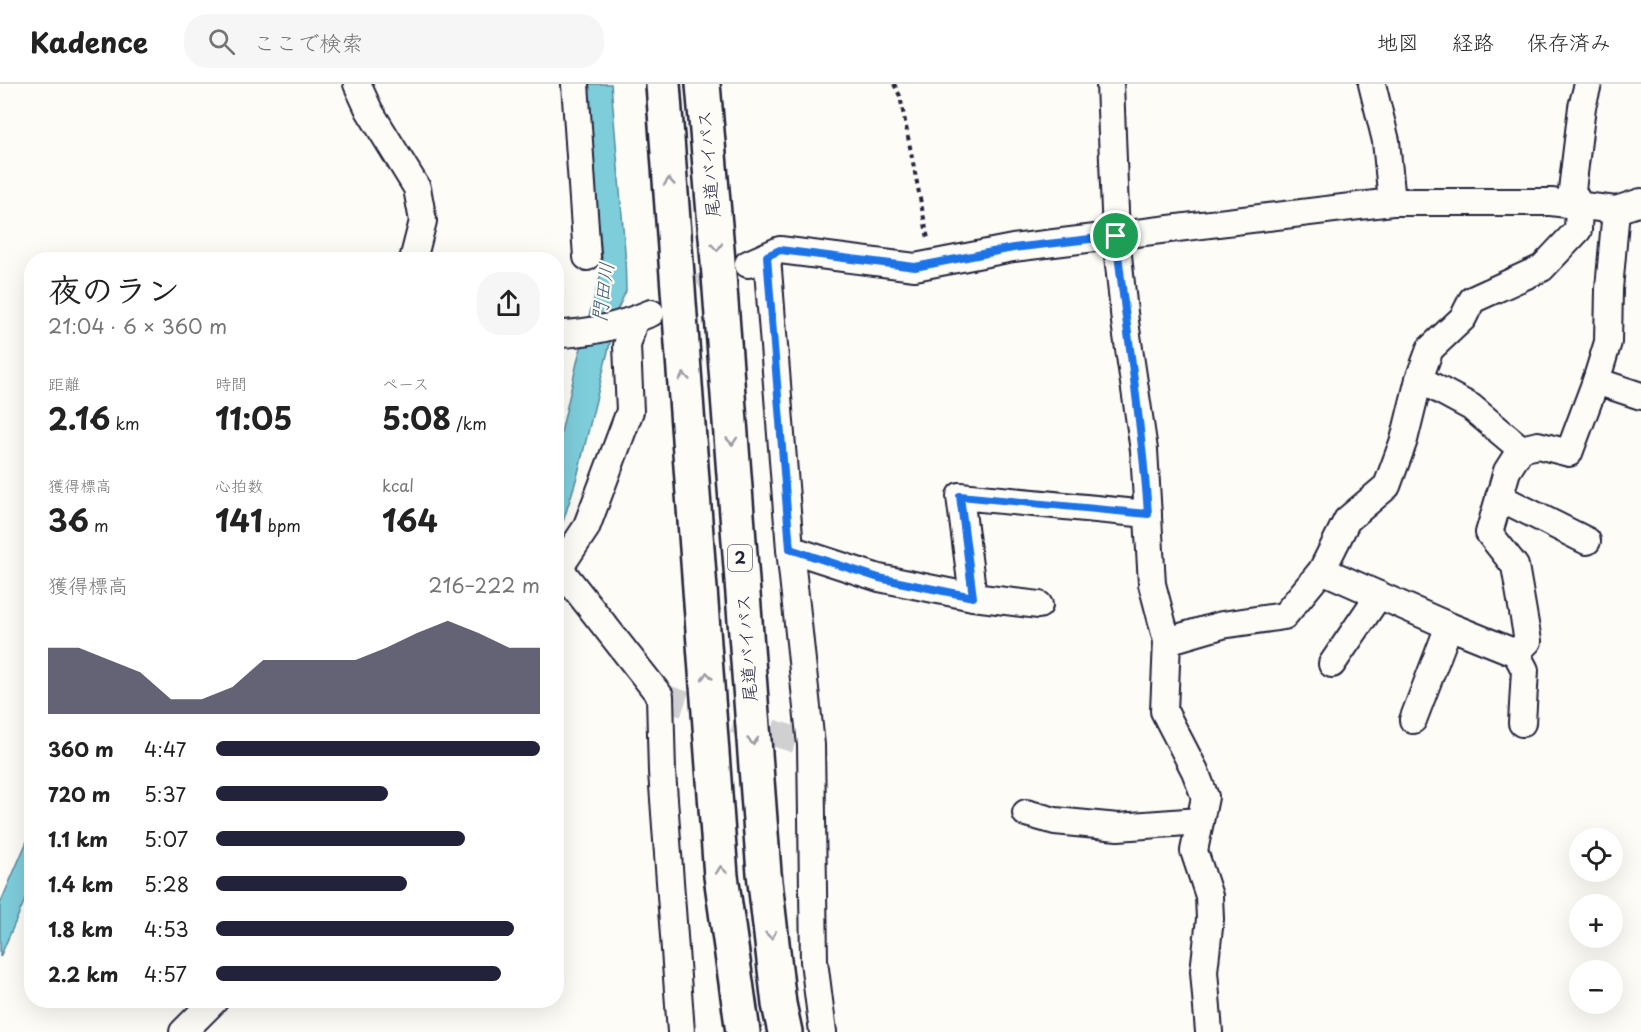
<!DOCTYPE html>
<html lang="ja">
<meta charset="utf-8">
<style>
:root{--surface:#fff;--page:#f6f6f6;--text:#222;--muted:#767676;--line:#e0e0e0;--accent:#22223b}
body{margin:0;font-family:"Playpen Sans","Klee One",sans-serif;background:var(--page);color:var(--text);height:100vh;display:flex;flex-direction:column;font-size:22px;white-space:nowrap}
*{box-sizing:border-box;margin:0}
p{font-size:20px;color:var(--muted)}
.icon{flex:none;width:33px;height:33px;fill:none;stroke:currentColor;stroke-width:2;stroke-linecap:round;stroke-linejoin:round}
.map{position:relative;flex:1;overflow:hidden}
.drawer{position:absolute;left:24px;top:168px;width:540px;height:756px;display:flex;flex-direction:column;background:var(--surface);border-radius:24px;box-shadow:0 6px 24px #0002}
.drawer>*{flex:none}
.controls{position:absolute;left:1569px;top:744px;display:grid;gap:12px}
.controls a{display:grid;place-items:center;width:54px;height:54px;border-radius:50%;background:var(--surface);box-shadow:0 6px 24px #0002;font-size:30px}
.pin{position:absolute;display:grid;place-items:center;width:51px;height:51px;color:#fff;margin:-26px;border:3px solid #fff;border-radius:50%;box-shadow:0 2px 6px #0007}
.round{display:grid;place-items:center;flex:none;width:63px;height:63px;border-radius:24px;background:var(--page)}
.head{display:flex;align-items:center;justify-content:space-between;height:102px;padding:0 24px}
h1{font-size:33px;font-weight:700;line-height:45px}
.figures{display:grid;grid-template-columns:repeat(3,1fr);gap:9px;height:102px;padding:6px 24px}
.figures div{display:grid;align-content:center}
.figures b{font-size:30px;font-weight:700}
.figures small{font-size:16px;font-weight:400}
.figures p{font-size:16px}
.chart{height:168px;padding:12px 24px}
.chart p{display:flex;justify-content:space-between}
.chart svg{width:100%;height:108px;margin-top:6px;fill:var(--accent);opacity:.7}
ul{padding:0 24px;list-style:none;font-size:20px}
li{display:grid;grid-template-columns:96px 72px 1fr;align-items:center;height:45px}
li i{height:15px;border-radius:8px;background:var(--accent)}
header{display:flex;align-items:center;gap:36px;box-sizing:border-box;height:84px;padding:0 30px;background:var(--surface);border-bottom:2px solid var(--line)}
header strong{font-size:28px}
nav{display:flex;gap:33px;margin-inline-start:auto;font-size:21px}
.search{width:420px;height:54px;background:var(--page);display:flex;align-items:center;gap:15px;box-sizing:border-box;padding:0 21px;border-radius:24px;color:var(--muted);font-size:22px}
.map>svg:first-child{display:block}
.water{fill:#7ecddb;stroke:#59899b;stroke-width:1.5}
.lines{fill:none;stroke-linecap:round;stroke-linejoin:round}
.minor-tunnel{stroke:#d1d0d1;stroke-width:26;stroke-dasharray:26 13;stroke-linecap:butt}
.minor-casing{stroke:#22223b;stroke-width:30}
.motorway-casing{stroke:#22223b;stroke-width:38}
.path{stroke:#22223b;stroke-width:4;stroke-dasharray:4.5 4.5;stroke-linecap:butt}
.minor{stroke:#fdfcf7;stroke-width:26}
.motorway{stroke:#fdfcf7;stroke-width:33}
.oneway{stroke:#9a9aa2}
.route-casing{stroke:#fff;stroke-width:12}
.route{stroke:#1a73e8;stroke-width:8}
.labels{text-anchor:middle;stroke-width:4.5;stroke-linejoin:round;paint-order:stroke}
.shield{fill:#fdfcf7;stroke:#646373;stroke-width:1.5}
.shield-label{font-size:16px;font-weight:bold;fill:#22223b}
.street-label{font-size:18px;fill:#22223b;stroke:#fdfcf7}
.water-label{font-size:20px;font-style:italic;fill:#425e73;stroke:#fdfcf7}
</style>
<header>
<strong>Kadence</strong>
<div class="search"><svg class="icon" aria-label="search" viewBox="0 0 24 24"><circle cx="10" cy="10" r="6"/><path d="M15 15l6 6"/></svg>ここで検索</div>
<nav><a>地図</a><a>経路</a><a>保存済み</a></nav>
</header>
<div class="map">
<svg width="1641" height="948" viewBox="0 0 1641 948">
<rect width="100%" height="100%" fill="#fdfcf7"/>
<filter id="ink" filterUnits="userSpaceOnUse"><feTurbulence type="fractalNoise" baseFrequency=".0167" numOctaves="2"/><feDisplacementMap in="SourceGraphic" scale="12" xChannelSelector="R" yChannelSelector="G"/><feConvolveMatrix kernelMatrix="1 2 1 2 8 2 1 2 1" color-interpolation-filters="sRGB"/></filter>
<g filter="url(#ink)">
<g class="water">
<polygon points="585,0 611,0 625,167 626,207 612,237 613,247 577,393 557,457 557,366 579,270 586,251 587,239 603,183"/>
<polygon points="31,748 31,802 0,873 0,820"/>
</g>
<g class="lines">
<g class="minor-tunnel">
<polyline points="665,222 734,187"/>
<polyline points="660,612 811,661"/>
</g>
<g class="minor-casing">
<g id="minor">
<polyline points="357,0 369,26 417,104 423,137 413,176"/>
<polyline points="575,0 587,173"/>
<polyline points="1110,0 1116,152 1125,238 1144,366 1152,500 1167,557 1164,627 1195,687 1205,713 1194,767 1209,812 1210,835 1204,887 1209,948"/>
<polyline points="1372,0 1386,57 1392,118"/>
<polyline points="1616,126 1609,205 1608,258 1596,297 1641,312"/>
<polyline points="767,173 790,465 811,661 814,877 823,948"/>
<polyline points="748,180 780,166 915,183 1013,164 1392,118 1551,118 1616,126 1641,118"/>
<path d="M556 250C588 250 622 241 651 229"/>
<polyline points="1419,295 1471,323 1521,365"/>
<polyline points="1499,413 1587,457"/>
<polyline points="790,465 879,494 973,513 1039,521"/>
<polyline points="560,485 660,612 662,688 681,948"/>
<polyline points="1322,486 1449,542 1516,569 1528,557 1515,482 1489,449 1507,387 1521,365 1538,361 1569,369 1596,297"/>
<polyline points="556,489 586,444 630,327 627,262 634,236"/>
<polyline points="973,513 960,412 1148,430"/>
<polyline points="1167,557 1222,541 1284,532 1322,486 1347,436 1387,402 1404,356 1419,295 1430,265 1463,234 1472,216 1542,184 1578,146 1579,121 1572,106 1582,23 1588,0"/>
<polyline points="1516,569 1525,586 1522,639"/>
<polyline points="1332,580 1379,511"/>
<polyline points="1413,636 1449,542"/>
<polyline points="1026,729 1055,737 1118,743 1200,737"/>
<polyline points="183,948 215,916"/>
</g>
</g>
<g class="motorway-casing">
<g id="motorway">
<polyline points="663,0 721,792 743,948"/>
<polyline points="703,0 717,165 764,789 779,920 785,948"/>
</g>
</g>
<polyline class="path" points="894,0 900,12 928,155"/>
<use href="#minor" class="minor"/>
<use href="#motorway" class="motorway"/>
</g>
<defs><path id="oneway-chevron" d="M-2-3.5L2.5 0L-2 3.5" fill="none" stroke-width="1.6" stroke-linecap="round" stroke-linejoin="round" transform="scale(1.5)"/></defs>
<g class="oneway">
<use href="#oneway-chevron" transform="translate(669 98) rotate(-94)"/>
<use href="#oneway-chevron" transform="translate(717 163) rotate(85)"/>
<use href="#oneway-chevron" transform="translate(684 293) rotate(-94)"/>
<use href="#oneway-chevron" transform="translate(732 357) rotate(86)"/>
<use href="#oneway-chevron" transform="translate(707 592) rotate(-94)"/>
<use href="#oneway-chevron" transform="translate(753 657) rotate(86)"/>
<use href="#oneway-chevron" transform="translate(721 786) rotate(-95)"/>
<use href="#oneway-chevron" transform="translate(771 851) rotate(83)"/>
</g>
</g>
<g class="lines" filter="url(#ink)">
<g class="route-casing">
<path id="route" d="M1116 152C1126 245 1142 337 1148 430L960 412 973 513 879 494 790 465 767 172 780 166 915 183 1013 164Z"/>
</g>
<use href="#route" class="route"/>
</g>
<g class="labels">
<rect class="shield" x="728" y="461" width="24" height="26" rx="4.5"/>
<g class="shield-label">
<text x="740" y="480">2</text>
</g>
<g class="street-label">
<text transform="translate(709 80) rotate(-95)" y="6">尾道バイパス</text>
<text transform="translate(747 564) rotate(-94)" y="6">尾道バイパス</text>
</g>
<g class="water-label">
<text transform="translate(603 208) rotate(-82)" y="7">門田川</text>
</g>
</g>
</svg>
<div class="controls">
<a><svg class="icon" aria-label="locate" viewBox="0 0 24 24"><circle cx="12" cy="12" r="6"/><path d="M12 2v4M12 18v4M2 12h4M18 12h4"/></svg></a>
<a>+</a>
<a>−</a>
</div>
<div class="pin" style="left:1116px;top:152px;background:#1e9e55"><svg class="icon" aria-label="arrive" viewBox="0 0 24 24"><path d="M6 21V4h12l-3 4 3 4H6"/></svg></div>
<section class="drawer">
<div class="head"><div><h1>夜のラン</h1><p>21:04 · 6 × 360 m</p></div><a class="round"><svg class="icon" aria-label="share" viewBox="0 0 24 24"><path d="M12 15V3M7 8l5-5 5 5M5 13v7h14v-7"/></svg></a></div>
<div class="figures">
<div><p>距離</p><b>2.16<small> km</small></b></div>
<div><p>時間</p><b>11:05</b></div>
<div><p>ペース</p><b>5:08<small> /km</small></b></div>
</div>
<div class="figures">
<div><p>獲得標高</p><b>36<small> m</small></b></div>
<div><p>心拍数</p><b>141<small> bpm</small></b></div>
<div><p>kcal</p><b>164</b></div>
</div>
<div class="chart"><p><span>獲得標高</span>216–222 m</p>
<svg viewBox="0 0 160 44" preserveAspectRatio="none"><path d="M0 44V17L10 17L20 22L30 27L40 38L50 38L60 33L70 22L80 22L90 22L100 22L110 17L120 11L130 6L140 11L150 17L160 17V44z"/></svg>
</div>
<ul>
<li><b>360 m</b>4:47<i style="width:100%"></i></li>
<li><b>720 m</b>5:37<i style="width:53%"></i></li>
<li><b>1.1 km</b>5:07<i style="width:77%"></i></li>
<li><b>1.4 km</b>5:28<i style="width:59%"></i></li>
<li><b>1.8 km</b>4:53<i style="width:92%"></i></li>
<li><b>2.2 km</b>4:57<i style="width:88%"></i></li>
</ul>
</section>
</div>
